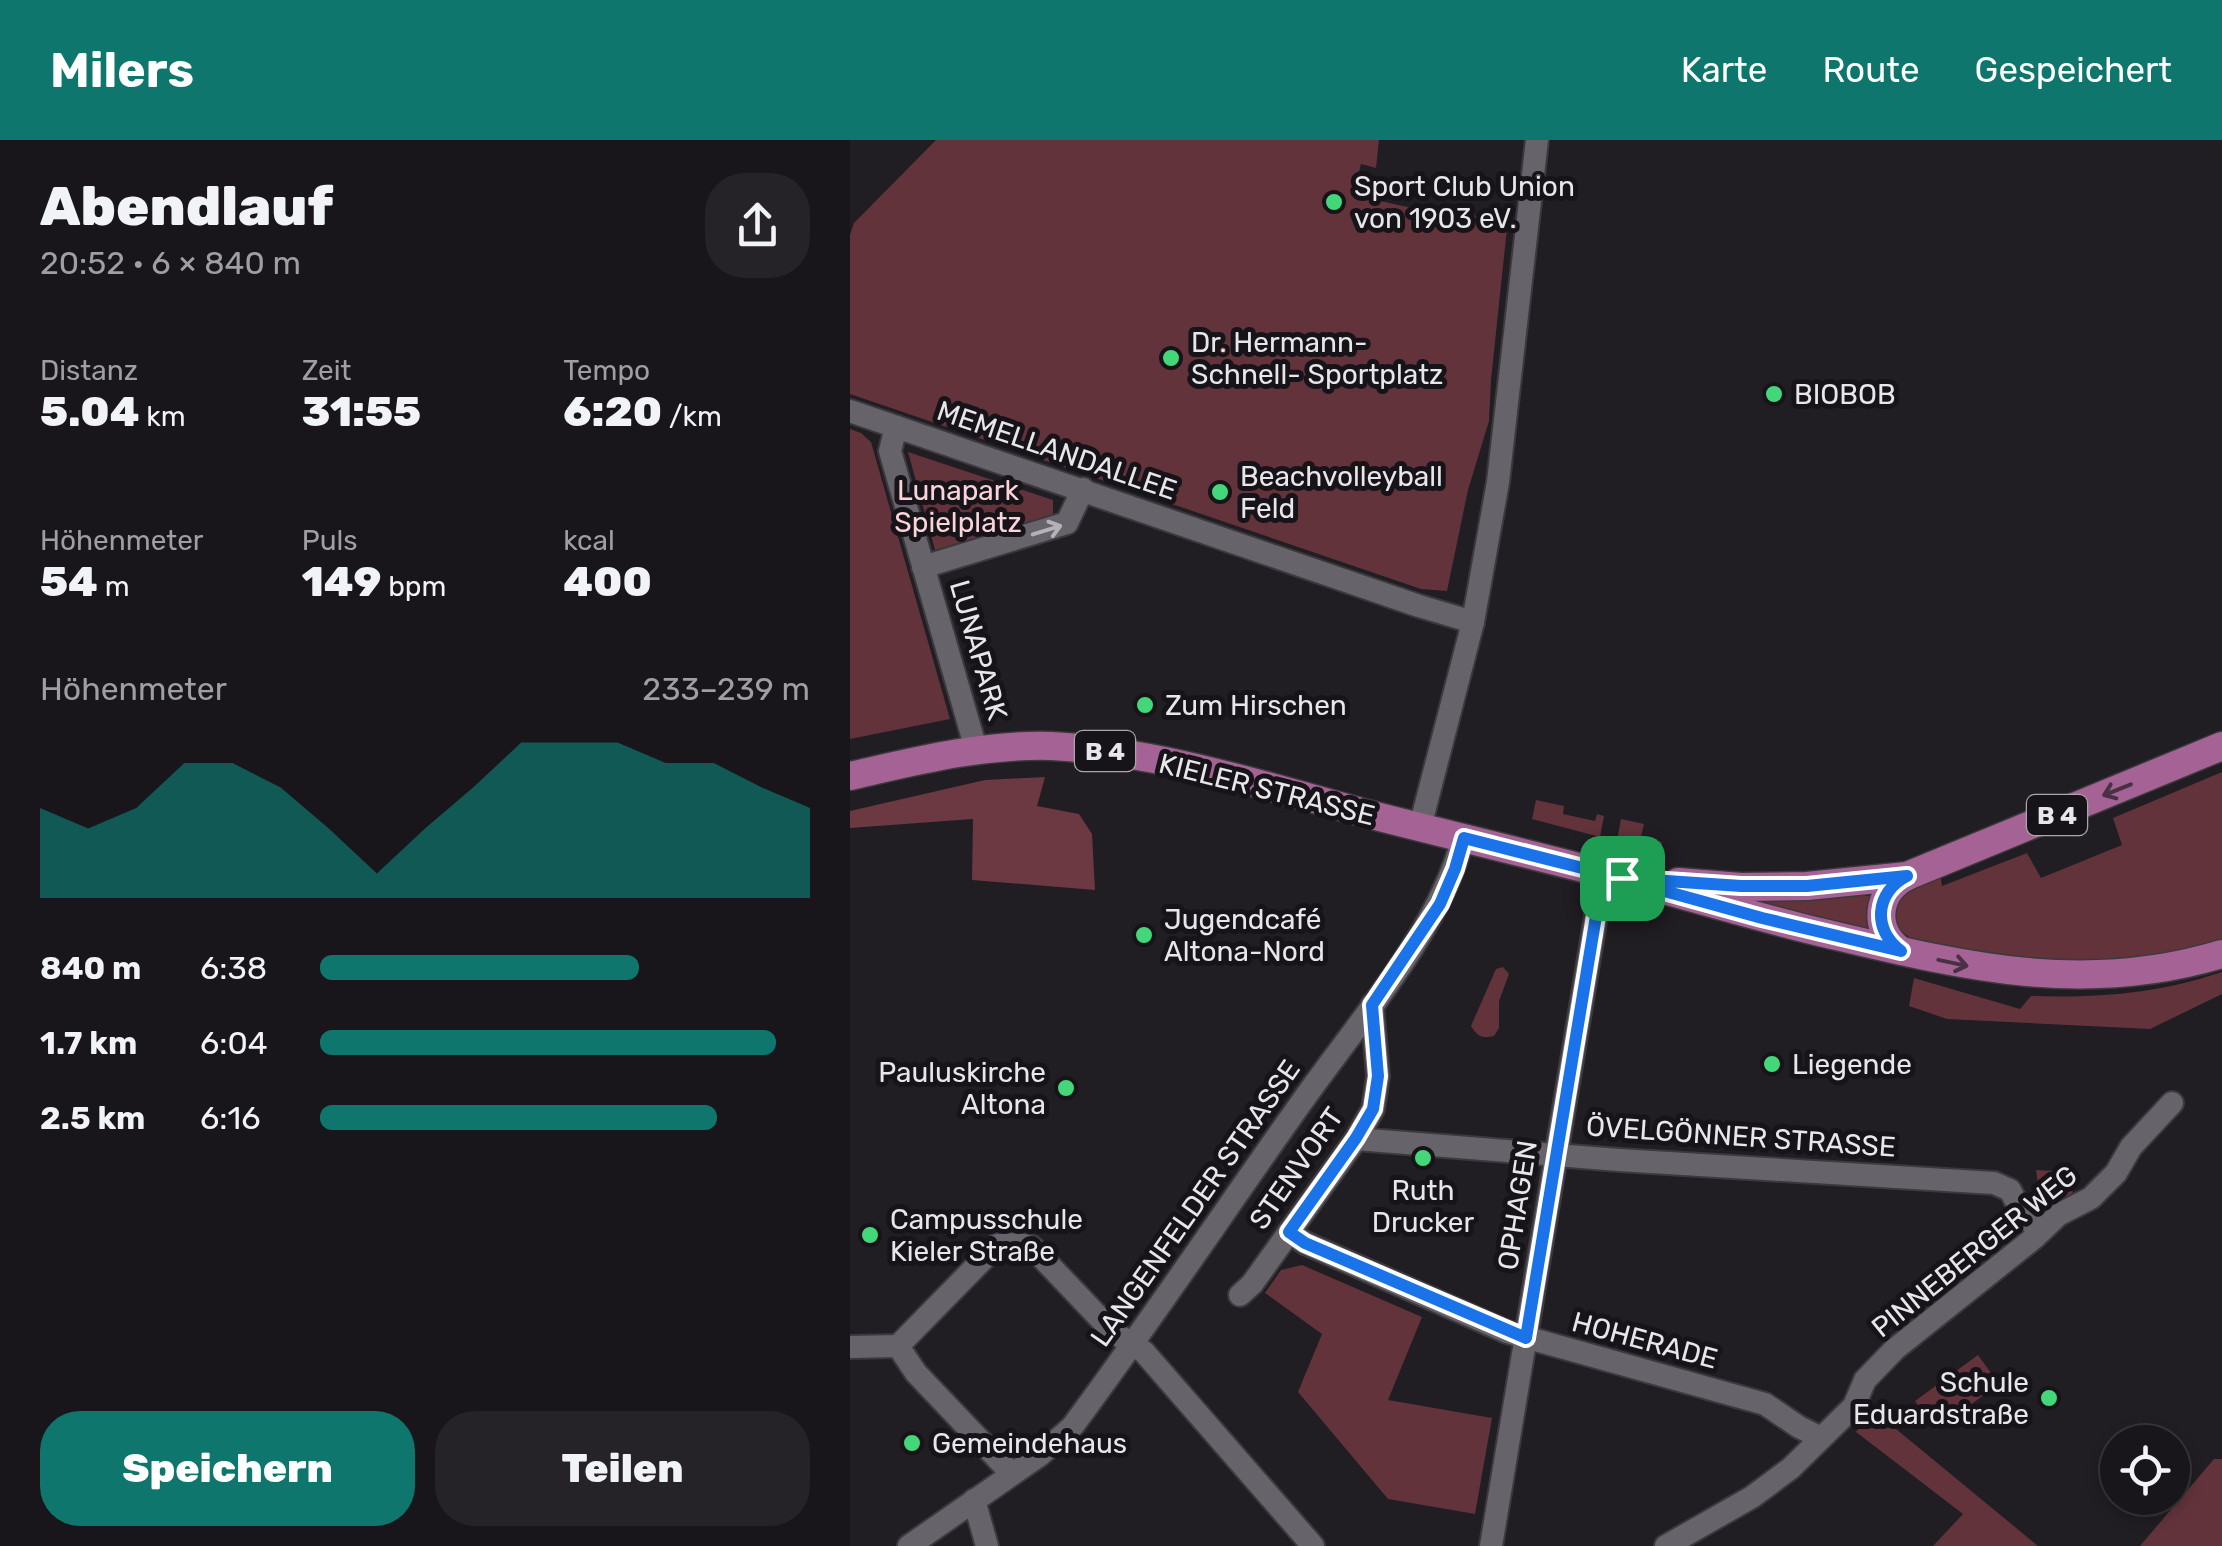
<!DOCTYPE html>
<html lang="de">
<meta charset="utf-8">
<style>
:root{--surface:#18161a;--page:#252327;--text:#f1f3f6;--muted:#9f9fa2;--line:#363539;--accent:#0f766e}
body{margin:0;font-family:Rubik,sans-serif;background:var(--page);color:var(--text);height:100vh;display:flex;flex-direction:column;font-size:38px;white-space:nowrap}
*{box-sizing:border-box;margin:0}
p{font-size:32px;color:var(--muted)}
.icon{flex:none;width:55px;height:55px;fill:none;stroke:currentColor;stroke-width:2;stroke-linecap:round;stroke-linejoin:round}
.map{position:relative;flex:1;overflow:hidden}
.details{display:flex;flex-direction:column;background:var(--surface);width:850px}
.details>*{flex:none}
.tools{position:absolute;left:1250px;top:1285px;display:grid;gap:20px}
.tools a{display:grid;place-items:center;width:90px;height:90px;border-radius:50%;background:var(--surface);box-shadow:0 5px 15px #0003,0 0 0 2px var(--line);font-size:50px}
.pin{position:absolute;display:grid;place-items:center;width:85px;height:85px;color:#fff;margin:-42px;border-radius:20px;box-shadow:0 5px 15px #0006}
.round{display:grid;place-items:center;flex:none;width:105px;height:105px;border-radius:40px;background:var(--page)}
.summary{display:flex;align-items:center;justify-content:space-between;height:170px;padding:0 40px}
h1{font-size:55px;font-weight:800;line-height:75px}
.metrics{display:grid;grid-template-columns:repeat(3,1fr);gap:15px;height:170px;padding:10px 40px}
.metrics div{display:grid;align-content:center}
.metrics b{font-size:42px;font-weight:800}
.metrics small{font-size:28px;font-weight:400}
.metrics p{font-size:28px}
.chart{height:280px;padding:20px 40px}
.chart p{display:flex;justify-content:space-between}
.chart svg{width:100%;height:180px;margin-top:10px;fill:var(--accent);opacity:.7}
.primary-button{display:flex;gap:20px;margin-top:auto;padding:20px 40px}
.primary-button a{flex:1;height:115px;border-radius:40px;background:var(--accent);color:#fff;font-size:40px;font-weight:800;line-height:115px;text-align:center}
.primary-button a+a{background:var(--page);color:var(--text)}
ul{padding:0 40px;list-style:none;font-size:32px}
li{display:grid;grid-template-columns:160px 120px 1fr;align-items:center;height:75px}
li i{height:25px;border-radius:12px;background:var(--accent)}
header{display:flex;align-items:center;gap:60px;box-sizing:border-box;height:140px;padding:0 50px;background:var(--accent);color:#fff}
header strong{font-size:48px}
nav{display:flex;gap:55px;margin-inline-start:auto;font-size:35px}
main{display:flex;flex:1;min-height:0}
.map>svg:first-child{display:block}
.green{fill:#62333b}
.forest{fill:#6c3841}
.lines{fill:none;stroke-linecap:round;stroke-linejoin:round}
.minor-casing{stroke:#3b393d;stroke-width:26}
.major-casing{stroke:#3b393d;stroke-width:31}
.minor{stroke:#66636a;stroke-width:22}
.major{stroke:#a56395;stroke-width:28}
.oneway{stroke:#b3b2b6}
.oneway2{stroke:#493044}
.route-casing{stroke:#fff;stroke-width:20}
.route{stroke:#1a73e8;stroke-width:12}
.poi-dot{fill:#44d77a;stroke:#171419;stroke-width:4}
.labels{text-anchor:middle;stroke-width:10;stroke-linejoin:round;paint-order:stroke}
.shield{fill:#171419;stroke:#a9a7ab;stroke-width:2.5}
.shield-label{font-size:25px;font-weight:bold;fill:#e7e6e9}
.poi-label{font-size:28px;fill:#e7e6e9;stroke:#171419;text-anchor:start}
.street-label{font-size:28px;fill:#e7e6e9;stroke:#171419}
.park-label{font-size:28px;fill:#fad4d9;stroke:#171419}
</style>
<header>
<strong>Milers</strong>
<nav><a>Karte</a><a>Route</a><a>Gespeichert</a></nav>
</header>
<main>
<section class="details">
<div class="summary"><div><h1>Abendlauf</h1><p>20:52 · 6 × 840 m</p></div><a class="round"><svg class="icon" aria-label="share" viewBox="0 0 24 24"><path d="M12 15V3M7 8l5-5 5 5M5 13v7h14v-7"/></svg></a></div>
<div class="metrics">
<div><p>Distanz</p><b>5.04<small> km</small></b></div>
<div><p>Zeit</p><b>31:55</b></div>
<div><p>Tempo</p><b>6:20<small> /km</small></b></div>
</div>
<div class="metrics">
<div><p>Höhenmeter</p><b>54<small> m</small></b></div>
<div><p>Puls</p><b>149<small> bpm</small></b></div>
<div><p>kcal</p><b>400</b></div>
</div>
<div class="chart"><p><span>Höhenmeter</span>233–239 m</p>
<svg viewBox="0 0 160 44" preserveAspectRatio="none"><path d="M0 44V22L10 27L20 22L30 11L40 11L50 17L60 27L70 38L80 27L90 17L100 6L110 6L120 6L130 11L140 11L150 17L160 22V44z"/></svg>
</div>
<ul>
<li><b>840 m</b>6:38<i style="width:65%"></i></li>
<li><b>1.7 km</b>6:04<i style="width:93%"></i></li>
<li><b>2.5 km</b>6:16<i style="width:81%"></i></li>
</ul>
<div class="primary-button"><a>Speichern</a><a>Teilen</a></div>
</section>
<div class="map">
<svg width="1372" height="1406" viewBox="0 0 1372 1406">
<rect width="100%" height="100%" fill="#201d23"/>
<g class="green">
<polygon points="86,0 529,0 526,28 511,24 503,55 571,70 658,79 641,240 639,281 618,350 597,451 571,449 0,254 0,95 4,83"/>
<polygon points="0,289 11,293 21,302 100,579 0,599"/>
<polygon points="58,312 203,360 203,375 85,410"/>
<path d="M1372 632V801C1314 819 1249 830 1188 826 1165 824 1142 818 1119 814 1091 809 1061 807 1044 782L1048 755 1090 734 1092 746 1177 713 1191 738 1272 705 1263 678Z"/>
<polygon points="686,660 714,666 713,674 745,681 747,674 754,676 750,697 682,679"/>
<polygon points="771,679 794,684 791,697 812,702 810,711 767,700"/>
<polygon points="1023,756 1021,793 870,757"/>
<path d="M653 827 659 834 649 861V888L644 896C632 899 627 896 621 886L646 829Z"/>
<path d="M1372 832V854L1300 889 1097 879 1059 866 1064 838 1170 869 1181 856C1248 858 1307 854 1372 832Z"/>
<polygon points="1186,1030 1224,1032 1222,1057 1191,1066"/>
<polygon points="452,1125 572,1177 538,1260 642,1278 625,1374 538,1359 448,1252 472,1194 415,1153 431,1130"/>
<polygon points="1128,1215 1149,1244 1086,1290 1065,1261"/>
<polygon points="1023,1270 1188,1406 1083,1406 1113,1374 1006,1292"/>
<polygon points="1364,1319 1372,1319 1372,1406 1290,1406"/>
</g>
<polygon class="forest" points="195,637 187,666 229,674 242,694 245,750 122,740 123,679 0,688 0,671 135,640"/>
<g class="lines">
<g class="minor-casing">
<g id="minor">
<polyline points="0,271 569,466 623,482"/>
<polyline points="46,287 40,311 126,609"/>
<polyline points="73,427 217,383 233,349"/>
<polyline points="570,687 623,482 648,342 687,0"/>
<polyline points="506,999 769,1020 1144,1043 1160,1050 1171,1071 1190,1092"/>
<polyline points="439,1092 455,1103 657,1192 915,1264 949,1287 969,1297"/>
<polyline points="390,1155 402,1144 506,999 523,969 528,936 522,865"/>
<polyline points="48,1206 147,1105 169,1104 182,1107 262,1191 294,1212 463,1406"/>
<polyline points="48,1206 66,1233 162,1334"/>
<polyline points="0,1207 48,1206"/>
<polyline points="124,1360 137,1406"/>
<path d="M59 1406 190 1315 222 1287C301 1181 375 1070 451 963 508 882 588 793 613 698"/>
<polyline points="641,1406 753,734"/>
<polyline points="816,1406 902,1357 941,1328 1004,1266 1015,1240 1045,1209 1184,1098 1208,1075 1241,1058 1266,1033 1281,1007 1322,963"/>
</g>
</g>
<g class="major-casing">
<g id="major">
<path d="M0 636C66 621 132 604 201 606 308 611 415 646 518 674 603 696 689 716 774 739 842 757 909 778 978 794 1113 826 1234 856 1372 814"/>
<polyline points="828,742 891,747 957,746 1057,736 1372,606"/>
<path d="M1051 811C1022 790 1026 752 1057 736"/>
</g>
</g>
<use href="#minor" class="minor"/>
<use href="#major" class="major"/>
</g>
<defs><path id="oneway-shaft" d="M-6 0H5M1.5-3L5.5 0L1.5 3" fill="none" stroke-width="1.6" stroke-linecap="round" stroke-linejoin="round" transform="scale(2.5)"/></defs>
<use class="oneway" href="#oneway-shaft" transform="translate(197 390) rotate(-17)"/>
<g class="oneway2">
<use href="#oneway-shaft" transform="translate(1267 650) rotate(158)"/>
<use href="#oneway-shaft" transform="translate(1103 823) rotate(12)"/>
</g>
<g class="lines">
<g class="route-casing">
<path id="route" d="M772 738 614 698 605 729 590 764 522 865 528 936 523 969 506 998 439 1092 455 1103 676 1198 753 734 912 778 1051 811C1022 790 1025 752 1057 736L957 746H891L772 738"/>
</g>
<use href="#route" class="route"/>
</g>
<g class="poi-dot">
<circle cx="484" cy="62" r="10"/>
<circle cx="321" cy="218" r="10"/>
<circle cx="924" cy="254" r="10"/>
<circle cx="370" cy="352" r="10"/>
<circle cx="295" cy="565" r="10"/>
<circle cx="294" cy="795" r="10"/>
<circle cx="922" cy="924" r="10"/>
<circle cx="216" cy="948" r="10"/>
<circle cx="573" cy="1018" r="10"/>
<circle cx="20" cy="1095" r="10"/>
<circle cx="1199" cy="1258" r="10"/>
<circle cx="62" cy="1303" r="10"/>
</g>
<g class="labels">
<g class="shield">
<rect x="225" y="591" width="60" height="40" rx="8"/>
<rect x="1177" y="655" width="60" height="40" rx="8"/>
</g>
<g class="shield-label">
<text x="255" y="620">B 4</text>
<text x="1207" y="684">B 4</text>
</g>
<g class="poi-label">
<text x="504" y="56">Sport Club Union<tspan x="504" dy="32">von 1903 eV.</tspan></text>
<text x="341" y="212">Dr. Hermann-<tspan x="341" dy="32">Schnell- Sportplatz</tspan></text>
<text x="944" y="264">BIOBOB</text>
<text x="390" y="346">Beachvolleyball<tspan x="390" dy="32">Feld</tspan></text>
<text x="315" y="575">Zum Hirschen</text>
<text x="314" y="789">Jugendcafé<tspan x="314" dy="32">Altona-Nord</tspan></text>
<text x="942" y="934">Liegende</text>
<text x="196" y="942" text-anchor="end">Pauluskirche<tspan x="196" dy="32">Altona</tspan></text>
<text x="573" y="1060" text-anchor="middle">Ruth<tspan x="573" dy="32">Drucker</tspan></text>
<text x="40" y="1089">Campusschule<tspan x="40" dy="32">Kieler Straße</tspan></text>
<text x="1179" y="1252" text-anchor="end">Schule<tspan x="1179" dy="32">Eduardstraße</tspan></text>
<text x="82" y="1313">Gemeindehaus</text>
</g>
<g class="street-label">
<text transform="translate(207 310) rotate(19)" y="10">MEMELLANDALLEE</text>
<text transform="translate(129 510) rotate(74)" y="10">LUNAPARK</text>
<text transform="translate(417 649) rotate(14)" y="10">KIELER STRASSE</text>
<text transform="translate(891 996) rotate(4)" y="10">ÖVELGÖNNER STRASSE</text>
<text transform="translate(446 1028) rotate(-55)" y="10">STENVORT</text>
<text transform="translate(345 1063) rotate(-55)" y="10">LANGENFELDER STRASSE</text>
<text transform="translate(667 1065) rotate(-81)" y="10">OPHAGEN</text>
<text transform="translate(1124 1111) rotate(-39)" y="10">PINNEBERGER WEG</text>
<text transform="translate(795 1200) rotate(15)" y="10">HOHERADE</text>
</g>
<g class="park-label">
<text x="108" y="360">Lunapark<tspan x="108" dy="32">Spielplatz</tspan></text>
</g>
</g>
</svg>
<div class="tools">
<a><svg class="icon" aria-label="locate" viewBox="0 0 24 24"><circle cx="12" cy="12" r="6"/><path d="M12 2v4M12 18v4M2 12h4M18 12h4"/></svg></a>
</div>
<div class="pin" style="left:772px;top:738px;background:#1e9e55"><svg class="icon" aria-label="arrive" viewBox="0 0 24 24"><path d="M6 21V4h12l-3 4 3 4H6"/></svg></div>
</div>
</main>
